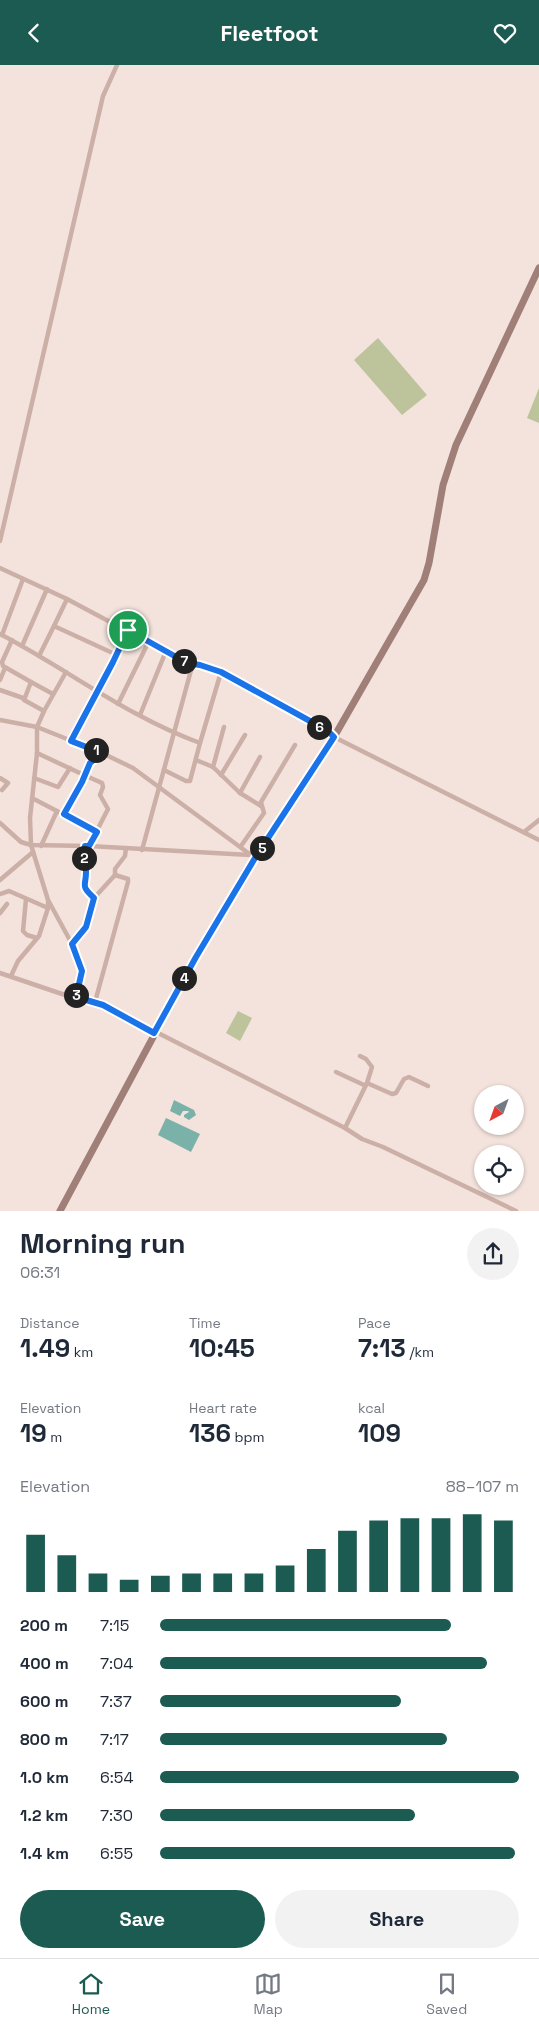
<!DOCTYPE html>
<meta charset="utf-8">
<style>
:root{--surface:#fff;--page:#f2f2f3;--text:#1f2937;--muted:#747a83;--line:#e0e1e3;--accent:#1c5b52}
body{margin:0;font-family:"Space Grotesk",sans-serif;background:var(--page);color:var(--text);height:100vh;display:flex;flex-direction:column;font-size:19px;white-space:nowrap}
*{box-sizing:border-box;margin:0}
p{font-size:16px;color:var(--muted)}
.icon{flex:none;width:28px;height:28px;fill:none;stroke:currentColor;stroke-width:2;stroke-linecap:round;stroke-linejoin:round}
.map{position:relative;height:1146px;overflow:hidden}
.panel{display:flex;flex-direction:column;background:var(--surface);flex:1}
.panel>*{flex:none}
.needle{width:32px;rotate:221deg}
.fabs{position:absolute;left:474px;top:1020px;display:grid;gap:10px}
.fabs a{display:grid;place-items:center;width:50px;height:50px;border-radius:50%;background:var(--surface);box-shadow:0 1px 4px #0004;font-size:25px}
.pin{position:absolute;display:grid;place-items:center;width:42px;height:42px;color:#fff;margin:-21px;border:2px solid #fff;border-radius:50%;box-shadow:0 1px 5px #0007}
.km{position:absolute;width:25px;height:25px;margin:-12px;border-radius:50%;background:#222;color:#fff;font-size:14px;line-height:25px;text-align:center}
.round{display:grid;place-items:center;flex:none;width:52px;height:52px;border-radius:26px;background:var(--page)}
.headline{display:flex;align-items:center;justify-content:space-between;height:85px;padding:0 20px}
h1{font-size:28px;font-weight:600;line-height:38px}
.metrics{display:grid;grid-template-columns:repeat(3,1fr);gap:8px;height:85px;padding:5px 20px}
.metrics div{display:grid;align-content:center}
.metrics b{font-size:25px;font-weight:600}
.metrics small{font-size:14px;font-weight:400}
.metrics p{font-size:14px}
.chart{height:140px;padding:10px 20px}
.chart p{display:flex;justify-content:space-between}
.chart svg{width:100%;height:90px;margin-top:5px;stroke:var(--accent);stroke-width:6}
.cta{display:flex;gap:10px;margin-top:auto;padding:10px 20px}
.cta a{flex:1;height:58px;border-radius:30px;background:var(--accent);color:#fff;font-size:20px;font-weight:600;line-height:58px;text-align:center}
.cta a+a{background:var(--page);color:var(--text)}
ul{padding:0 20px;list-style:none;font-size:16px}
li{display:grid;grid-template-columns:80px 60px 1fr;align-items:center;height:38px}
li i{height:12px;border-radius:6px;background:var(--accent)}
header{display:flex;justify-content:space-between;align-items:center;height:65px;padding:0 20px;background:var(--accent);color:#fff;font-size:22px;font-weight:600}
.dock{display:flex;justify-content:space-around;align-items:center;height:70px;border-top:1px solid var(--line);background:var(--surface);font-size:14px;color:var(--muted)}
.dock a{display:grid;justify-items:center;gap:2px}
.dock .selected{color:var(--accent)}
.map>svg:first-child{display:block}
.green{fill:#bdc39b}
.water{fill:#7ab1a8}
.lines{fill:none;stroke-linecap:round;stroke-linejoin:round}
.street{stroke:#ccb0a7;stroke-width:4.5}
.secondary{stroke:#9f7f78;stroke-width:7}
.route-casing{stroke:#fff;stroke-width:10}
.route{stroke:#1a73e8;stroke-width:6}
</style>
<header><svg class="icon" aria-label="back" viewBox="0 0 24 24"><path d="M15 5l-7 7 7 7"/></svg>Fleetfoot<svg class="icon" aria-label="heart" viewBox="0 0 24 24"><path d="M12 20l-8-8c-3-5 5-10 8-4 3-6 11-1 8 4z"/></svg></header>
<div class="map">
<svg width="539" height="1146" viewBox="0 0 539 1146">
<rect width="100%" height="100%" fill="#f3e3dc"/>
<g class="green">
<polygon points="378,273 427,330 402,350 354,295"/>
<polygon points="539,323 539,358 527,353"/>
<polygon points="238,946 252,953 240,976 226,968"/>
</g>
<g class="water">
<polygon points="174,1035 194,1045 196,1050 189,1055 184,1052 184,1050 189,1047 188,1046 183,1046 180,1051 170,1046"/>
<polygon points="166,1053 200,1069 191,1087 158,1070"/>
</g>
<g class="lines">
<g class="street">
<polyline points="0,476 103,31 117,0"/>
<polyline points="0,503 67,534 187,598 200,599 221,607 328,666 334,672 539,775"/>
<polyline points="54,561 67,534"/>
<path d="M0 569C67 604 128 652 200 678L190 716H186L164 705"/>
<polyline points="2,570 23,514"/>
<polyline points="12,575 2,597 3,601 31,617 24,635 44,646 37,662 37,688 30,753 31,780 48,835 72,879 82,902 82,910 76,932"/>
<polyline points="22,581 47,524"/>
<polyline points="117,590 127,565"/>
<polyline points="39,591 54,561 117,590 71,676"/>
<polyline points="0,615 5,603"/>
<polyline points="31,617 53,629"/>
<polyline points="0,625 23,633"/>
<polyline points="118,639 149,576"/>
<polyline points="44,646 66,607"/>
<polyline points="140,650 166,586"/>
<polyline points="0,655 37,662 102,688 133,703 255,793"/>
<polyline points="200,678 221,607"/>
<polyline points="37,688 84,710 93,694 102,688"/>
<polyline points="196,695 213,702 240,728 261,741"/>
<polyline points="213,702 224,662"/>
<polyline points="221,710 245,670"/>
<polyline points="0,713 8,718 2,725"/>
<polyline points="34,713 58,722 70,703"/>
<polyline points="240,728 260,692"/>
<polyline points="32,733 97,767"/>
<polyline points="64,749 83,717 84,710 102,718 103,722 100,730 108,744 89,781"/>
<polyline points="0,758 21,777 31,780 89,781 250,790"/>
<polyline points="524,767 539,755"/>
<polyline points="41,781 57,746"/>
<path d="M85 781C84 790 86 798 86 807 86 822 80 820 94 833"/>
<polyline points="241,781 264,748 261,737 295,680"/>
<polyline points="142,785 193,598"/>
<polyline points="0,815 33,787"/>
<polyline points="0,829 9,826 48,843"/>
<polyline points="26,834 23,866 27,870 37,873"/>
<polyline points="0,848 7,839"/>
<polyline points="72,879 86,862 94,833 115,810 115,804 125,791 126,783"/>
<polyline points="0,908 65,930 103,940 345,1063 362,1074 383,1082 516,1146"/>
<polyline points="11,911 18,896 39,871 48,843 48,836"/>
<polyline points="95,937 128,817 128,814 115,810"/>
<polyline points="360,991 366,994 372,1002 367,1018"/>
<polyline points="336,1007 364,1020"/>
<polyline points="345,1063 367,1018 392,1029 396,1028 404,1014 409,1012 428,1021"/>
</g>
<polyline class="secondary" points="60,1146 196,892 255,793 334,672 424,515 429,498 443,420 456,380 539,203"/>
</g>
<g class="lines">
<g class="route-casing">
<path id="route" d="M128 565 187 598 200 600 221 607 328 666 334 672 255 793 196 892 154 968 103 940 76 932 82 906 72 879 86 862 94 833C80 820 86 822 86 807 86 798 84 790 85 781H89L97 767 64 749 82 717 90 698 102 688 71 676 113 597Z"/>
</g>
<use href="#route" class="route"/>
</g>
</svg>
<div class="fabs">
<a><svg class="needle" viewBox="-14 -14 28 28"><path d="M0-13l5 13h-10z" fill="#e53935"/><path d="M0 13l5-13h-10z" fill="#747a83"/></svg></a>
<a><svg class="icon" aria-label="locate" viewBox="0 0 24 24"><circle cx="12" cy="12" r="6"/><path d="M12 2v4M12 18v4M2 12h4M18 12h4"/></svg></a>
</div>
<div class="pin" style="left:128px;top:565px;background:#1e9e55"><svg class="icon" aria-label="arrive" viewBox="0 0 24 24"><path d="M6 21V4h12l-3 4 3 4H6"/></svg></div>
<b class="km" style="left:96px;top:685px">1</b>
<b class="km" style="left:84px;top:793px">2</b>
<b class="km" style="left:76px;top:930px">3</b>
<b class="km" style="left:184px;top:913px">4</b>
<b class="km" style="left:262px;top:783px">5</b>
<b class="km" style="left:319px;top:662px">6</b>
<b class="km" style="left:184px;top:596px">7</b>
</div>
<section class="panel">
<div class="headline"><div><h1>Morning run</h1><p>06:31</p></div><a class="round"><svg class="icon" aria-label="share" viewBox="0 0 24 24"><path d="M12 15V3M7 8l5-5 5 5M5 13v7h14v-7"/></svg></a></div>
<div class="metrics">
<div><p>Distance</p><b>1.49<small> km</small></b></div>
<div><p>Time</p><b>10:45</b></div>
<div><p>Pace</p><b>7:13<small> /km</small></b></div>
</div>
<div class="metrics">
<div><p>Elevation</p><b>19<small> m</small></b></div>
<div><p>Heart rate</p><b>136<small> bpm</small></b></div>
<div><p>kcal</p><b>109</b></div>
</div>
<div class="chart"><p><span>Elevation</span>88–107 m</p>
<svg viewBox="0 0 160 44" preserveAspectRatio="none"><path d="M5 44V16M15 44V26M25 44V35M35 44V38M45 44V36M55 44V35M65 44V35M75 44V35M85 44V31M95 44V23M105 44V14M115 44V9M125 44V8M135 44V8M145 44V6M155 44V9"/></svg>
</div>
<ul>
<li><b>200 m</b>7:15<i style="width:81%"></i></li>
<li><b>400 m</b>7:04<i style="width:91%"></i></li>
<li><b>600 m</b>7:37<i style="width:67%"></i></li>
<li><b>800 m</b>7:17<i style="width:80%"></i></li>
<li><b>1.0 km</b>6:54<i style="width:100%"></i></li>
<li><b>1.2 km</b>7:30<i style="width:71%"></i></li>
<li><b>1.4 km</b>6:55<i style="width:99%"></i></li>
</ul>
<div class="cta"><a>Save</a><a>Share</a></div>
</section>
<nav class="dock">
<a class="selected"><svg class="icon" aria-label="home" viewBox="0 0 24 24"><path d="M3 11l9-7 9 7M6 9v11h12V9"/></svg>Home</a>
<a><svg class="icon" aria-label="map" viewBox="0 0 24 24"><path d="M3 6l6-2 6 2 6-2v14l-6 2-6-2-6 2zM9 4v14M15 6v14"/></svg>Map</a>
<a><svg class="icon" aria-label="saved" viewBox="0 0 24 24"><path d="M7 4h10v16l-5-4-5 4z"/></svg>Saved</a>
</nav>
